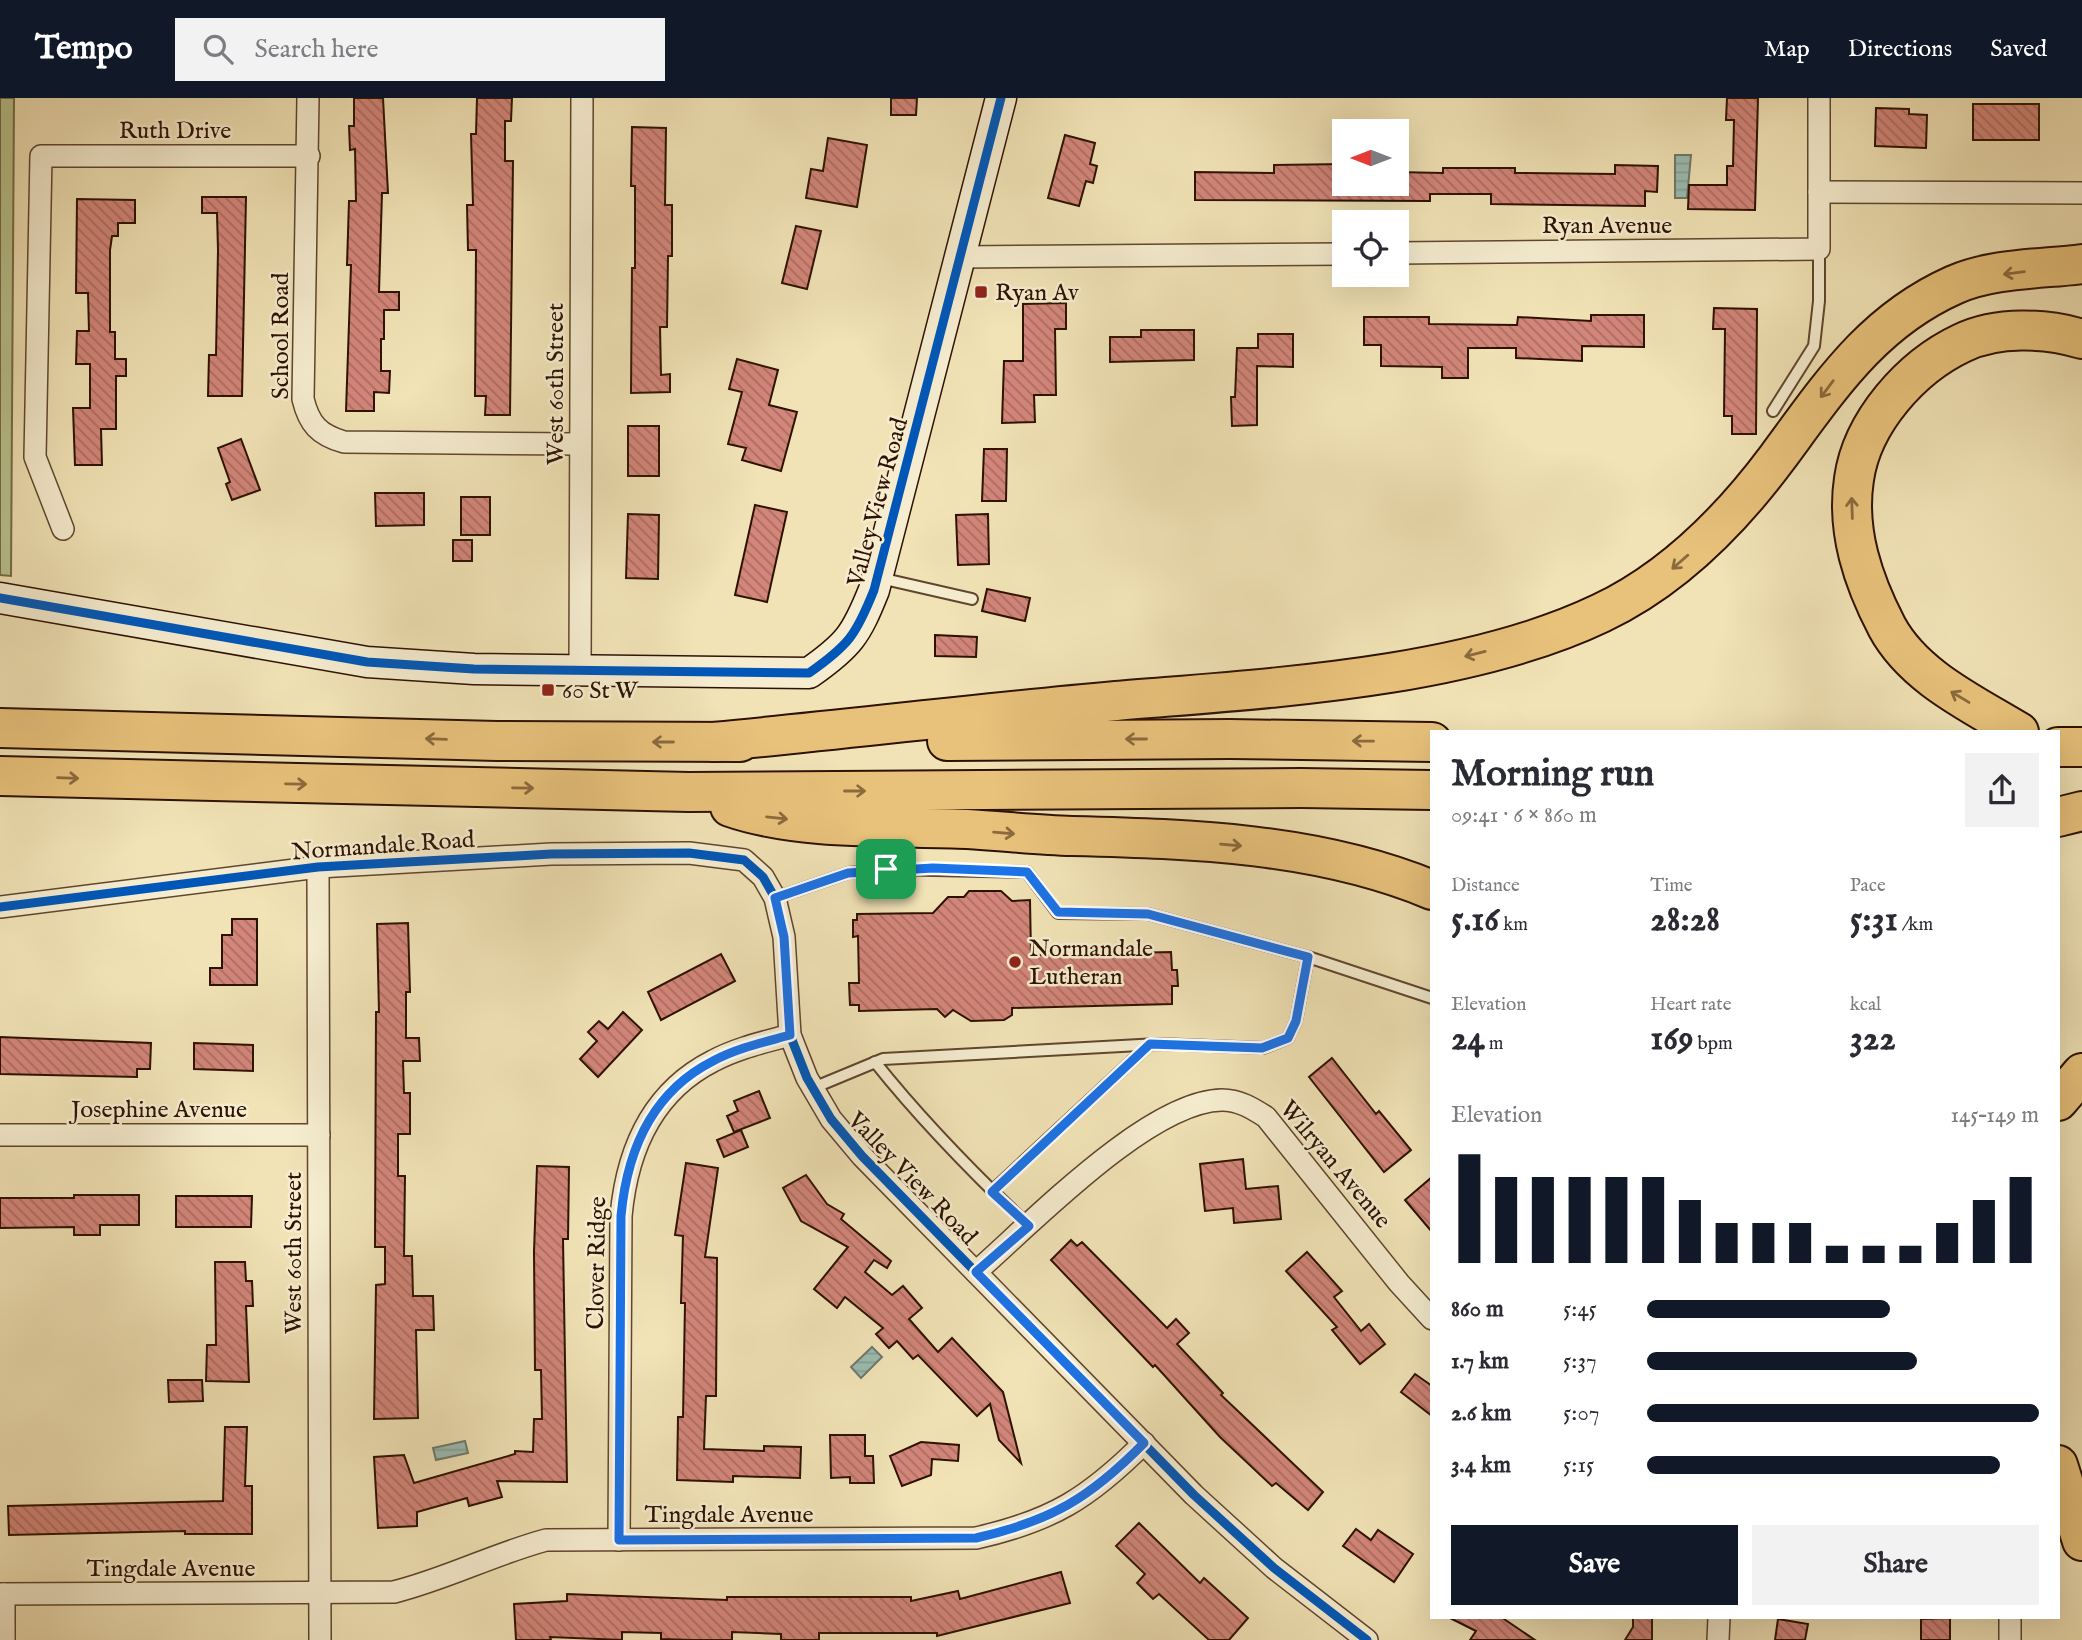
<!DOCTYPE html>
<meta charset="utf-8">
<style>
:root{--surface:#fff;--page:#f2f2f3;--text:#2b2b33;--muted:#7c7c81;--accent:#111827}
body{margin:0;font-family:"IM FELL English",serif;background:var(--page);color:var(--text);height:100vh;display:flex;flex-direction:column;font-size:26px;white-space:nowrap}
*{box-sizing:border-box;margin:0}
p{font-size:23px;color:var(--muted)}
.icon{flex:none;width:38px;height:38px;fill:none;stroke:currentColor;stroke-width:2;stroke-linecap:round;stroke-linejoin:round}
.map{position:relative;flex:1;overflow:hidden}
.panel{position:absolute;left:1430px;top:632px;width:630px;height:889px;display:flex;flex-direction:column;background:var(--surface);border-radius:0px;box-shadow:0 7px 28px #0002}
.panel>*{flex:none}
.needle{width:46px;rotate:270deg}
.buttons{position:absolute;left:1332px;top:21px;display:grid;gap:14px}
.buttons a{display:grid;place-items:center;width:77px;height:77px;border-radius:0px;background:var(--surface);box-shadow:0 7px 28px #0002;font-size:35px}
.pin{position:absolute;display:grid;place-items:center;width:60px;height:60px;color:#fff;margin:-30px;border-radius:14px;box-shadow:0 4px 10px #0006}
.round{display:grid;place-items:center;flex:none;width:74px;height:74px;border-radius:0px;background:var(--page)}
.overview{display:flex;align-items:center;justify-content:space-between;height:119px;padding:0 21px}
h1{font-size:38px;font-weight:800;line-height:52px}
.metrics{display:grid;grid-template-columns:repeat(3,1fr);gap:10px;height:119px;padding:7px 21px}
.metrics div{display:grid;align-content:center}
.metrics b{font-size:35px;font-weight:800}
.metrics small{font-size:19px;font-weight:400}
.metrics p{font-size:19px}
.chart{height:196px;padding:14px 21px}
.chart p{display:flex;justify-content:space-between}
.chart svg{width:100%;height:126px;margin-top:7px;stroke:var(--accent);stroke-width:6}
.button{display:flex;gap:14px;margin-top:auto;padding:14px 21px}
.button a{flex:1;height:80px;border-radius:0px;background:var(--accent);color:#fff;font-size:28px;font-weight:800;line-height:80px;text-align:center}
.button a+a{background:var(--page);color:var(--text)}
ul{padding:0 21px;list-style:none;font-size:23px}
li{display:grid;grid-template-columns:112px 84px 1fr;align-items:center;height:52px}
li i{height:18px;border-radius:9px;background:var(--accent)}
header{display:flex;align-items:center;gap:42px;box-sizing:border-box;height:98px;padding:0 35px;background:var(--accent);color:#fff}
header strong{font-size:33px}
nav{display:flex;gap:38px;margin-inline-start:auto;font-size:24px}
.search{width:490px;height:63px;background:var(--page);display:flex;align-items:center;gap:18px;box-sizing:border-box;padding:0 24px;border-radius:0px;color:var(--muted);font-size:26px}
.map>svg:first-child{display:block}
.pitch{fill:#b9c48e;stroke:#746b48;stroke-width:2}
.water{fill:url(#water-rules);stroke:#6f796c;stroke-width:2}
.building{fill:url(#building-back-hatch);stroke:#2e1201;stroke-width:2}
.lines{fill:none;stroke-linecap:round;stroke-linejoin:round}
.lane-casing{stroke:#5f462e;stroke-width:14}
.street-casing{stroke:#5f462e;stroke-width:24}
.secondary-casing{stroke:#2e1201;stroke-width:33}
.highway-casing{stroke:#2e1201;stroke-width:42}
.lane{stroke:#f6edd0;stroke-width:10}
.street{stroke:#f6edd0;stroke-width:21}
.secondary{stroke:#f6edd0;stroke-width:30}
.highway{stroke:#e8c27b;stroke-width:38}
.cycleway-casing{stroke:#f6edd0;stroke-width:13}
.cycleway{stroke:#0057b8;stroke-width:9}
.oneway{stroke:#8b6a3e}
.route-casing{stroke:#fff;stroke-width:14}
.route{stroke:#1a73e8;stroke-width:9}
.poi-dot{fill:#8f2418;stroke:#f6edd0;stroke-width:2.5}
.labels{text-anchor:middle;stroke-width:5;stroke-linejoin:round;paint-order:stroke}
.street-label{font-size:24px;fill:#2e1201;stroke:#f6edd0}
.poi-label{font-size:24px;fill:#2e1201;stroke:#f6edd0;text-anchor:start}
</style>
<header>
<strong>Tempo</strong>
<div class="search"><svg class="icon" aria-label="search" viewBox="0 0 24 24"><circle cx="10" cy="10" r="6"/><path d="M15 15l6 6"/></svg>Search here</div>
<nav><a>Map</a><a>Directions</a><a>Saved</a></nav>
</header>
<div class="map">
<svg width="2082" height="1542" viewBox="0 0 2082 1542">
<defs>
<pattern id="water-rules" width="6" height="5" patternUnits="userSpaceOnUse" patternTransform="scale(1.75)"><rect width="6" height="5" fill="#9bbdb3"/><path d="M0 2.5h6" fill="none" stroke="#86a198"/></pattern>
<pattern id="building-back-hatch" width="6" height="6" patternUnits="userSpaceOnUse" patternTransform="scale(1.75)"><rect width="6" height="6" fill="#d3867a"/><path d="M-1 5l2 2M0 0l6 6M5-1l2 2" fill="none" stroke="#ac6c62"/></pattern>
</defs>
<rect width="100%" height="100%" fill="#f1e3b6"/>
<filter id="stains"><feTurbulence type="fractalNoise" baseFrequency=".00286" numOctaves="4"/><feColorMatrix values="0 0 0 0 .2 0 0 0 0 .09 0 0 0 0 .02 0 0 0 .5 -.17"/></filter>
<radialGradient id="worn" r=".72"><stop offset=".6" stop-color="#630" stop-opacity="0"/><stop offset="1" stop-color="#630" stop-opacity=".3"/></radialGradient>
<polygon class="pitch" points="0,0 14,0 11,478 0,477"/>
<g class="water">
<polygon points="1675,57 1691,57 1687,100 1675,100"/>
<polygon points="872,1249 882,1259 861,1280 851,1269"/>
<polygon points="465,1343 468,1355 436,1362 433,1350"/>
</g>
<g class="building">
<polygon points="354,0 383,0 388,95 382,95 379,194 399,194 399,212 384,212 384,241 381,241 381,273 390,273 389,295 374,294 374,313 346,313 351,167 347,167 349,103 356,103 355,51 350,52 349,28 354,28"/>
<polygon points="477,0 512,0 511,23 505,23 505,63 513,63 510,317 485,317 486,298 475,298 476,152 468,152 467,107 473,107 471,36 476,36"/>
<polygon points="891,0 917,0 916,17 891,17"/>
<polygon points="1727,0 1758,0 1755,112 1688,111 1689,87 1727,87 1727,68 1733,68 1734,22 1726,22"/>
<rect x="1973" y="6" width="66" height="36"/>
<polygon points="1876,10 1909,11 1909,16 1927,17 1926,50 1875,48"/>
<polygon points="632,29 666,30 665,107 672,107 672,158 668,158 667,229 660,229 661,277 670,276 670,294 631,295 632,170 635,170 635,88 631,88"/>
<polygon points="1065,37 1095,45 1090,66 1097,68 1093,85 1086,83 1079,108 1048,100"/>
<polygon points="828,40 867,47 857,109 806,100 811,71 823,73"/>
<polygon points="1344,66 1344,86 1396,86 1396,74 1443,75 1443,70 1515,70 1515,75 1615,76 1615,67 1658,68 1657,94 1645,93 1645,108 1491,106 1491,96 1430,96 1430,103 1195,102 1195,74 1274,75 1274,67"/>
<polygon points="202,99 246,99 242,298 208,298 209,257 216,257 218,152 217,115 202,115"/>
<polygon points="77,101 135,102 135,125 118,125 118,138 112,138 110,152 110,234 115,234 115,261 126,261 126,278 116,278 116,331 101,331 102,367 75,367 73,310 90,310 90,266 76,266 77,233 89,233 88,195 76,195"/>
<polygon points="796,128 821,133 807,191 782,185"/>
<polygon points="1066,205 1066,231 1055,231 1056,297 1034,297 1035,324 1002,325 1004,263 1023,263 1023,206"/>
<polygon points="1714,210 1757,211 1756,336 1732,336 1732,318 1724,318 1725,231 1713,231"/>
<polygon points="1591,217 1644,217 1644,249 1582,248 1582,263 1516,260 1516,250 1468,250 1468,280 1442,280 1442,269 1381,268 1381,247 1364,247 1364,219 1429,219 1429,226 1517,227 1518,219 1591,223"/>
<polygon points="1141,232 1194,232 1194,262 1110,264 1110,239 1141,239"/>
<polygon points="1258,236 1293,236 1293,269 1257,268 1257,327 1232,328 1231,299 1235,299 1237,250 1258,250"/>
<polygon points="737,261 778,272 769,307 797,314 781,373 742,362 746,350 728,346 742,294 729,291"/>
<rect x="628" y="328" width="31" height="50"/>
<polygon points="241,341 260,392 232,402 226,386 230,384 218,350"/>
<polygon points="984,351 1007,351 1006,403 982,403"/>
<polygon points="375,395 424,395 424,427 376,428"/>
<rect x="461" y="399" width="29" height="38"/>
<polygon points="755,407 787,414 767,504 735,497"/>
<polygon points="628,416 659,417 658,481 626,480"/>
<polygon points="988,416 989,466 958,467 956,417"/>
<rect x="453" y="442" width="19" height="21"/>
<polygon points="987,491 1030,500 1025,523 982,513"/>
<polygon points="935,537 977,539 976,559 935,558"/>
<polygon points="969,793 1001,793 1012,803 1030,802 1031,857 1171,854 1172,872 1177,872 1178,888 1172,888 1172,906 1012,910 1012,917 1004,922 971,923 953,912 945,919 937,911 859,913 859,907 850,907 849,885 859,885 858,838 853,839 853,822 857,822 857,816 933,815 948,799 964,799"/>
<polygon points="232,821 257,821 257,887 210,887 210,870 222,870 222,837 232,837"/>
<polygon points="408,825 410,894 406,894 406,940 419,940 420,963 403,963 404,995 410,995 410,1036 398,1036 398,1078 405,1078 404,1158 412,1158 413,1198 433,1198 434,1232 416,1232 418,1320 374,1321 376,1187 385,1186 385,1149 375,1149 376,914 379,914 377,826"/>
<polygon points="721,856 735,883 661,922 648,894"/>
<polygon points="623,914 642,932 598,979 580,961 597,943 588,934 599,923 608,931"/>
<polygon points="0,939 151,945 150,971 137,971 137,979 0,976"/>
<polygon points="194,945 253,947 253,973 194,971"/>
<polygon points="1332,960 1376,1016 1379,1013 1411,1052 1384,1074 1309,979"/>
<polygon points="759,993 770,1020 734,1034 727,1018 738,1013 734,1003"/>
<polygon points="741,1032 748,1049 724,1059 717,1042"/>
<polygon points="1243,1061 1246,1091 1278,1088 1281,1121 1234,1125 1233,1110 1205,1113 1200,1066"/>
<polygon points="686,1065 718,1070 705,1159 717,1160 716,1298 706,1298 704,1351 764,1353 764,1348 801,1349 800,1380 733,1378 733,1384 677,1382 678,1319 683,1319 685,1205 681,1205 683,1138 675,1137"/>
<polygon points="537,1068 569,1069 568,1141 563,1141 567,1384 497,1383 502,1399 469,1408 467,1400 417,1414 417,1428 378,1430 374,1359 404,1357 414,1385 515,1356 515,1353 533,1354 534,1321 542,1321 541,1272 535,1272 534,1154"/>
<polygon points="806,1077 827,1106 844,1116 841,1121 891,1163 887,1170 874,1162 865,1174 892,1197 903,1188 922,1210 909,1221 938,1254 952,1240 1003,1294 1021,1365 999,1342 990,1306 977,1318 918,1257 913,1261 897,1243 889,1250 876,1236 883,1230 845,1199 837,1210 814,1191 848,1149 801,1123 783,1090"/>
<polygon points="1432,1079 1432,1134 1405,1102"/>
<polygon points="74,1097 139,1097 139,1127 100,1127 100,1137 74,1137 74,1129 0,1130 0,1100 74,1100"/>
<polygon points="176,1098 252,1098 251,1129 176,1129"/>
<polygon points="1071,1142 1077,1148 1082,1144 1167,1230 1176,1221 1189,1235 1177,1246 1223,1295 1221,1297 1323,1394 1308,1412 1276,1385 1272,1388 1220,1339 1155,1267 1153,1269 1051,1162"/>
<polygon points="1307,1154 1342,1193 1334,1199 1361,1233 1369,1226 1385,1246 1360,1266 1332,1232 1337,1229 1286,1173"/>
<polygon points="215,1164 245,1164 246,1183 252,1183 253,1208 246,1208 249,1284 206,1283 207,1247 216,1247"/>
<polygon points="1415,1276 1432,1288 1432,1318 1401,1294"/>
<polygon points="168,1282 202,1282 203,1303 169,1304"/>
<polygon points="225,1329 247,1329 245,1388 252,1388 252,1436 185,1436 185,1433 9,1437 8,1408 223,1403"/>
<polygon points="830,1337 865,1337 865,1358 873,1358 874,1385 850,1385 850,1379 831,1380"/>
<polygon points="921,1344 959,1347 958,1363 932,1361 931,1377 902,1388 890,1358"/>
<polygon points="1139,1425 1200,1485 1204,1480 1248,1520 1229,1542 1209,1542 1159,1496 1153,1501 1137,1485 1145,1476 1116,1448"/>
<polygon points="1356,1431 1371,1442 1378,1432 1413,1456 1394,1484 1343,1448"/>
<polygon points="1061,1474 1070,1505 937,1538 937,1535 819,1535 819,1542 781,1542 781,1536 732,1534 732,1542 691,1542 661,1541 661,1535 622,1534 622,1542 550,1539 551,1542 516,1542 514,1506 567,1503 567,1496 727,1502 727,1499 911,1499 911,1503 958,1493 960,1501"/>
<polygon points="1448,1519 1501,1519 1535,1542 1470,1542 1476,1533"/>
<polygon points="1633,1519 1652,1519 1652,1542 1625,1542 1633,1529"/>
<polygon points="1950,1520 1950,1542 1921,1542 1921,1521"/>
<polygon points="1778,1521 1808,1526 1805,1542 1775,1542"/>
</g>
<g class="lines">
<g class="lane-casing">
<g id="lane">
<polyline points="1773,313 1814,248 1819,203 1819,151"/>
<polyline points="880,480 972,501"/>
<polyline points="775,800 848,775 886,771 1027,774 1058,815 1148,816 1308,859 1296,923 1288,940 1263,950 1158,946 883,961 813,990"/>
<polyline points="1308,859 1432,900"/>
<path d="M875 964C922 1023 974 1076 1029 1128"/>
<polyline points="992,1093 1150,946"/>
</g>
</g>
<g class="street-casing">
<g id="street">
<path d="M308 0 303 301C309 326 319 337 344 344L580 346"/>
<polyline points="1819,94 2082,95"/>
<polyline points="1396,155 1819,151 1819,0"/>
<polyline points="961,159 1344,156"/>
<polyline points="63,431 35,359 41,58 309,58"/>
<polyline points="580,573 582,0"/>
<polyline points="318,769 320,1542"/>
<polyline points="0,809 318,769 551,756 689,755 744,762 763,779 775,800 784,839 790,937 807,980 831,1021 862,1058 1194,1397 1274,1470 1367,1542"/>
<polyline points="0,1037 319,1037"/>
<path d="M976 1174C1032 1125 1149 1003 1222 1002 1239 1002 1252 1010 1266 1019L1399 1185 1432 1221"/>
<path d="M619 1442 621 1118C627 1053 652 994 713 963 737 950 765 944 790 937"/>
<path d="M0 1496 394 1494C446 1481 494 1456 546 1442L976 1440C1052 1423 1089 1400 1144 1345"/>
<polyline points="4,1496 4,1542"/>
<polyline points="2010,1519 2010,1542"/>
<polyline points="1718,1542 1719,1519"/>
</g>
</g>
<g class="secondary-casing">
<path id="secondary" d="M0 500 367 564 474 571 809 575C849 547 856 537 874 492L1001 0"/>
</g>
<g class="highway-casing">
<g id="highway">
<polyline points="0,630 497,643 740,644"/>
<path d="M2019 634C1973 606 1914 579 1887 529 1863 483 1846 433 1854 381 1862 324 1911 269 1962 245 1997 228 2046 230 2082 241"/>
<polyline points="947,643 1230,641 1432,644"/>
<path d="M714 644C848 631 982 615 1116 603 1269 590 1463 581 1601 515 1673 481 1730 423 1777 360 1829 290 1871 224 1954 187 1992 170 2042 171 2082 166"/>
<polyline points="2058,649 2082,649"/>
<polyline points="0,678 689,694 1301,690 1432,692"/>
<path d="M730 709C799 733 893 728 967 731 1002 733 1037 737 1072 738 1193 741 1319 745 1432 792"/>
<polyline points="2058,719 2082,713"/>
<polyline points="2058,1003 2082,975"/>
<polyline points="2058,1367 2082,1443"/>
</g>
</g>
<use href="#lane" class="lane"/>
<use href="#street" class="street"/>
<use href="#secondary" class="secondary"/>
<use href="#highway" class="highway"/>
<g class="cycleway-casing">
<g id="cycleway">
<path d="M0 500 367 564 474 571 809 575C849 547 856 537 874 492L1001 0"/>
<polyline points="0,809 318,769 551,756 689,755 744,762 763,779 775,800 784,839 790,937 807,980 831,1021 862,1058 1194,1397 1274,1470 1367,1542"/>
</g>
</g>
<use href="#cycleway" class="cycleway"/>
</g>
<defs><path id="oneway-shaft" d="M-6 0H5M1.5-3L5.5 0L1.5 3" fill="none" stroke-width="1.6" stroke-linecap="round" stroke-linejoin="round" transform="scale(1.75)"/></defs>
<g class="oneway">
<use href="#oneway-shaft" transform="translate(2014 175) rotate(173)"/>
<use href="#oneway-shaft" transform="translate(1827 291) rotate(127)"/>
<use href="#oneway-shaft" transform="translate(1852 410) rotate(-92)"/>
<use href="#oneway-shaft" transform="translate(1680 464) rotate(139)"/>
<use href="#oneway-shaft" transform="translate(1475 556) rotate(166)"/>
<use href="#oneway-shaft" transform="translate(1960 599) rotate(-149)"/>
<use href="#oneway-shaft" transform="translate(436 641) rotate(-178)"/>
<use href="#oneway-shaft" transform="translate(1136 641) rotate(180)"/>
<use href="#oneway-shaft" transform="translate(1363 643) rotate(-179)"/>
<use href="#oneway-shaft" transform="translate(663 644) rotate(-180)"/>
<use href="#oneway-shaft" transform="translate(68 680) rotate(2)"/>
<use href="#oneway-shaft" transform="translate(296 686) rotate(1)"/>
<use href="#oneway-shaft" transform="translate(523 690) rotate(1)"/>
<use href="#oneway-shaft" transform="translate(855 693)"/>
<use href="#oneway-shaft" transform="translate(777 720) rotate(6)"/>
<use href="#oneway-shaft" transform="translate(1004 735) rotate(5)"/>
<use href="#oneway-shaft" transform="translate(1231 747) rotate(5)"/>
</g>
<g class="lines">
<g class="route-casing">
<path id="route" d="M933 770 1027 774 1058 814 1148 816 1308 859 1296 923 1288 940 1262 950 1150 946 992 1094 1029 1128 976 1174 1144 1345C1090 1400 1051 1423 976 1440L619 1442 621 1118C627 1053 652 994 713 963 737 950 765 944 790 937L784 839 775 800 848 775Z"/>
</g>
<use href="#route" class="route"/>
</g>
<g class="poi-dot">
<rect x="974" y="187" width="14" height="14" rx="3.5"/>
<rect x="541" y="585" width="14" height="14" rx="3.5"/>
<circle cx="1015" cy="864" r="7"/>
</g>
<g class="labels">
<g class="street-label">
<text x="175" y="40">Ruth Drive</text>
<text x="1607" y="135">Ryan Avenue</text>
<text transform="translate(280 238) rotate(-90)" y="8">School Road</text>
<text transform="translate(555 286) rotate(-90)" y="8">West 60th Street</text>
<text transform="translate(877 404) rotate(-75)" y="8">Valley View Road</text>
<text transform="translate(383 747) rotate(-4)" y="8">Normandale Road</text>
<text x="159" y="1019">Josephine Avenue</text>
<text transform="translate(1336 1066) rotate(50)" y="8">Wilryan Avenue</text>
<text transform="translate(913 1080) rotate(46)" y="8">Valley View Road</text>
<text transform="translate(293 1155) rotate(-90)" y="8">West 60th Street</text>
<text transform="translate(596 1165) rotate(-89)" y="8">Clover Ridge</text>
<text x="729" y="1424">Tingdale Avenue</text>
<text x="171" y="1478">Tingdale Avenue</text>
</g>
<g class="poi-label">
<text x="995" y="202">Ryan Av</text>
<text x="562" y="600">60 St W</text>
<text x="1029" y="858">Normandale<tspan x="1029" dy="28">Lutheran</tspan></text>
</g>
</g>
<rect width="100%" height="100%" filter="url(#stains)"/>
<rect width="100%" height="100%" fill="url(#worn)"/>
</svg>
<div class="buttons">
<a><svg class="needle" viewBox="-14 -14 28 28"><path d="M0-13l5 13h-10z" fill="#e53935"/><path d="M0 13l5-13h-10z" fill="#7c7c81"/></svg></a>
<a><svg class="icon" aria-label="locate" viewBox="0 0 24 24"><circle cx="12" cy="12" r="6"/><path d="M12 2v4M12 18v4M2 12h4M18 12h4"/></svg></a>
</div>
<div class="pin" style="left:886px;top:771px;background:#1e9e55"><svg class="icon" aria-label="arrive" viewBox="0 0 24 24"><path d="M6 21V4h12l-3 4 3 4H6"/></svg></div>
<section class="panel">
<div class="overview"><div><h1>Morning run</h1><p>09:41 · 6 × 860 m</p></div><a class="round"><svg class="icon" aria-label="share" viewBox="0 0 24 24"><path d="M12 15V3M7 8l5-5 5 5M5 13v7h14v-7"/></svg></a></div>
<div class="metrics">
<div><p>Distance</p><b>5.16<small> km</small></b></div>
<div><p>Time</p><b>28:28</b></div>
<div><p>Pace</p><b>5:31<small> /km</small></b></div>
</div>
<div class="metrics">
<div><p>Elevation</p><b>24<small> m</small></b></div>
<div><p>Heart rate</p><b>169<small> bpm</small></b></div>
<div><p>kcal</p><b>322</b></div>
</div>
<div class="chart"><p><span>Elevation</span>145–149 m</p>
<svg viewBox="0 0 160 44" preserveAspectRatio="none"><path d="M5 44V6M15 44V14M25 44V14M35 44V14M45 44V14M55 44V14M65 44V22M75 44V30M85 44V30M95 44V30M105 44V38M115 44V38M125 44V38M135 44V30M145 44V22M155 44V14"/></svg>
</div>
<ul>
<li><b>860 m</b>5:45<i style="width:62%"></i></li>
<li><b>1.7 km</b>5:37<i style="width:69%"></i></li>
<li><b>2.6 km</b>5:07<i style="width:100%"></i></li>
<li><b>3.4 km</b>5:15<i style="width:90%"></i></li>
</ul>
<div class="button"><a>Save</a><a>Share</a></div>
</section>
</div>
